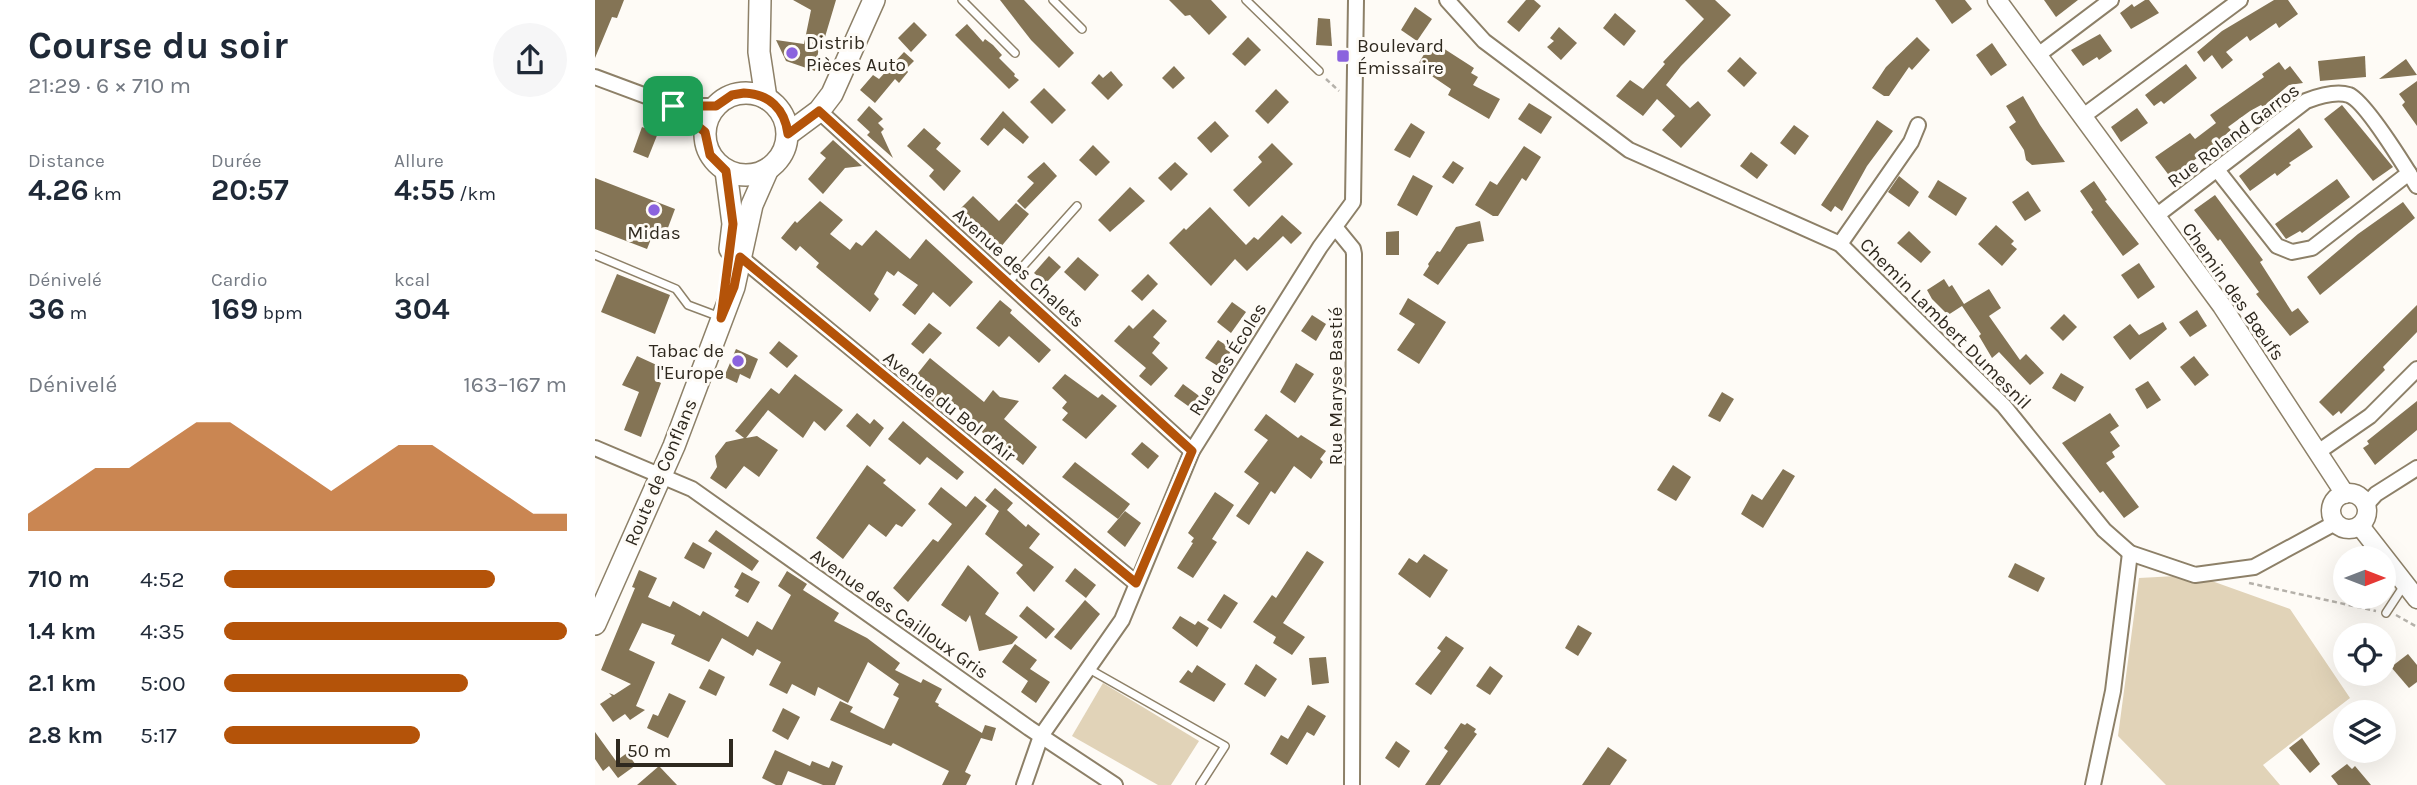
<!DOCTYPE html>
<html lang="fr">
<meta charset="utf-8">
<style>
:root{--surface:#fff;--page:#f6f6f7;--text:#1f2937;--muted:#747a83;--accent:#b45309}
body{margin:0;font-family:Karla,sans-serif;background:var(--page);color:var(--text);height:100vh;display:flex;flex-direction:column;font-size:26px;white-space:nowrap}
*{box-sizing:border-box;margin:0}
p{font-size:23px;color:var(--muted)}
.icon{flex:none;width:38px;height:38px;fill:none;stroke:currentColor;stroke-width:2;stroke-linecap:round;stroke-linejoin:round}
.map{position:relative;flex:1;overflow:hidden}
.drawer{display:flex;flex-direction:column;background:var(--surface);width:595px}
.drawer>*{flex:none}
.needle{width:46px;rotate:90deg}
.tools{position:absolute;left:1738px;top:546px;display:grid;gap:14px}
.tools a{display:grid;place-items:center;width:63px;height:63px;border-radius:50%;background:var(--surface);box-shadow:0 7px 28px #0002;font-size:35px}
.scale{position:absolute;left:21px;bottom:18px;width:117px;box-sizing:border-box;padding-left:7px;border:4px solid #2f291f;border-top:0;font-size:19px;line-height:24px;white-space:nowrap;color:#2f291f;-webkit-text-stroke:5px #fefbf6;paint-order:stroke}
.pin{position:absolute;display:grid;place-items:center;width:60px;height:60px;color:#fff;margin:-30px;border-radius:14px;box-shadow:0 4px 10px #0006}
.round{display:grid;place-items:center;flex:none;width:74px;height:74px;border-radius:37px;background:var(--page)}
.head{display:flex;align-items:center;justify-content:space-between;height:119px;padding:0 28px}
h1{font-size:38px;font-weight:700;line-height:52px}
.stats{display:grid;grid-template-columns:repeat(3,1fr);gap:10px;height:119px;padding:7px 28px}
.stats div{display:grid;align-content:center}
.stats b{font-size:30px;font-weight:700}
.stats small{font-size:19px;font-weight:400}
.stats p{font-size:19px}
.chart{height:196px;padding:14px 28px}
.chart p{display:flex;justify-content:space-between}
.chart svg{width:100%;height:126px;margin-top:7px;fill:var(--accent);opacity:.7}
ul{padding:0 28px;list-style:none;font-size:23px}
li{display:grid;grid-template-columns:112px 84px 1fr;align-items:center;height:52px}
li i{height:18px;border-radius:9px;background:var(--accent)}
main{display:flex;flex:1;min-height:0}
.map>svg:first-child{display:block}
.green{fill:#e1d3b8}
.building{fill:#847455}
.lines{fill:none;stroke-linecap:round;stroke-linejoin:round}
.service-casing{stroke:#8d8068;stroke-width:10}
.minor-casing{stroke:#8d8068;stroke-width:18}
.tertiary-casing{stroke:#8d8068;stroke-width:21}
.secondary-casing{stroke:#8d8068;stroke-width:24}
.path{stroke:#b5b1aa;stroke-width:2.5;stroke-dasharray:5 3.5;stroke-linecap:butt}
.service{stroke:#fff;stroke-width:7}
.minor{stroke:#fff;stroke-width:14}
.tertiary{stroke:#fff;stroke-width:18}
.secondary{stroke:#fff;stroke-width:21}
.route-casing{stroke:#fff;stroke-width:14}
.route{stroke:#b45309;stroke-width:9}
.poi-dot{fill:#8b63de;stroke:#fefbf6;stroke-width:2.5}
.labels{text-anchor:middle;stroke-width:6;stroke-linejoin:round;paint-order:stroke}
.poi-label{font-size:19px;fill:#2f291f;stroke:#fefbf6;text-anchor:start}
.street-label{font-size:19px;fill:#2f291f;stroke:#fefbf6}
</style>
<main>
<section class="drawer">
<div class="head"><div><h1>Course du soir</h1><p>21:29 · 6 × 710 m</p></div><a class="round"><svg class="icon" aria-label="share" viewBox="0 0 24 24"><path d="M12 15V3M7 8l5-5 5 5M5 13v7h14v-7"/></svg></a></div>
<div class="stats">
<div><p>Distance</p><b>4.26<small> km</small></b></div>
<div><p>Durée</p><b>20:57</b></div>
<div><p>Allure</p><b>4:55<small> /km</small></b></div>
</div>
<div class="stats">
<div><p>Dénivelé</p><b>36<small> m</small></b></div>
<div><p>Cardio</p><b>169<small> bpm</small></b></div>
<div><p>kcal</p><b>304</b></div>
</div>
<div class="chart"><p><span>Dénivelé</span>163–167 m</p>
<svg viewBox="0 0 160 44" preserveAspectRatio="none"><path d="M0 44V38L10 30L20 22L30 22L40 14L50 6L60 6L70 14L80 22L90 30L100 22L110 14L120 14L130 22L140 30L150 38L160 38V44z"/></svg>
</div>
<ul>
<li><b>710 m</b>4:52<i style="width:79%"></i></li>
<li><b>1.4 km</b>4:35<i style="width:100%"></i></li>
<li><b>2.1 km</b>5:00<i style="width:71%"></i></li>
<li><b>2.8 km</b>5:17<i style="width:57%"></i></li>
</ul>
</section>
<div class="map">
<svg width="1822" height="785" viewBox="0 0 1822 785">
<rect width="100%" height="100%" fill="#fefbf6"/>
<g class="green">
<polygon points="1600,575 1695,609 1755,698 1668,765 1685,785 1571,785 1523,736 1544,578"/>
<polygon points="508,683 604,741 576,785 563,785 477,736"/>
</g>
<g class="building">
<polygon points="0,0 29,0 22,18 17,17 0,58"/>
<polygon points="198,0 241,0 227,47 224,47 220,71 191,61 181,40 209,44 216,10"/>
<polygon points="405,0 429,0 479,53 464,68 436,40"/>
<polygon points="574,0 616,0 632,17 614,35 595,15 590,16"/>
<polygon points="931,0 939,0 946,6 924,32 912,22"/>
<polygon points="1090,0 1120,0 1136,15 1086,66 1071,85 1095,108 1103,101 1116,115 1086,148 1067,130 1080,116 1062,99 1048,116 1021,96 1035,80 1048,89 1070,64 1068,62 1109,19"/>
<polygon points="1340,0 1370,0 1377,9 1357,24"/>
<polygon points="1449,0 1483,0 1461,17"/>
<polygon points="1550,0 1554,0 1564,13 1536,29 1525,13 1537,4 1539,7"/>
<polygon points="1679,0 1693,0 1703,14 1684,28 1681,23 1655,41 1652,36 1631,52 1638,60 1627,69 1617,55 1609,62 1602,52 1627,31"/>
<polygon points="820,7 837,19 822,41 806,30"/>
<polygon points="1020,13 1041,31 1029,46 1008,28"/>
<polygon points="723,18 735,19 737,46 721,45"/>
<polygon points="319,22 332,35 316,52 303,38"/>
<polygon points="372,24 388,42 390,39 398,45 407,55 404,58 420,74 419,76 424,80 414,89 360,35"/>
<polygon points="964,27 982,43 966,60 952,47 959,41 955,38"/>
<polygon points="1505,34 1517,51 1504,60 1502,57 1488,66 1476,50"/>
<polygon points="653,37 666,50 650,66 637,54"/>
<polygon points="1322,37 1335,50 1317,70 1314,67 1294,96 1289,96 1277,88 1291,67"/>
<polygon points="837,41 879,68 876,73 883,77 878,85 905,99 894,119 853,95 856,89 822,66"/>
<polygon points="1397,43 1412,65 1396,76 1381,55"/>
<polygon points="309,52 319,61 311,69 313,72 304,83 300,79 280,103 265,90 278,75 284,79"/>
<polygon points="1770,56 1771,77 1725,81 1723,61"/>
<polygon points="1145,57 1162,73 1149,87 1132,71"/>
<polygon points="1811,59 1822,75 1784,79"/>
<polygon points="1684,62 1690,70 1695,66 1708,83 1694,85 1668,107 1666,105 1655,111 1633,127 1636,130 1615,148 1576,178 1560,157 1595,133 1600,139 1621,123 1615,115 1669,77 1667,74"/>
<polygon points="1591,64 1602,78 1569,104 1566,101 1559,106 1550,95"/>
<polygon points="579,66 590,78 578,89 567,78"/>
<polygon points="516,71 528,85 513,100 496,83 504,74 508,78"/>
<polygon points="1822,81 1822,126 1807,105 1810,102 1804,94"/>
<polygon points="449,88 471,110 457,124 435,102"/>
<polygon points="681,89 694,102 673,124 660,111"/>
<polygon points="1428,96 1445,125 1470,162 1437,165 1431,160 1429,150 1414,127 1421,122 1411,106"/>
<polygon points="934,103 957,117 946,134 923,119"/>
<polygon points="1747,105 1798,167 1778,181 1729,119"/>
<polygon points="274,106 288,119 283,123 289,129 286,132 298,158 272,135 275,132 262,120"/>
<polygon points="1542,108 1553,123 1526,142 1516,127"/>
<polygon points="408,111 434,137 428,144 409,128 393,146 385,139"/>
<polygon points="1282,120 1298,131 1272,166 1247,211 1240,206 1236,212 1226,205"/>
<polygon points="620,121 634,136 616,153 602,138"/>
<polygon points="816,123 830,132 815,158 799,150"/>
<polygon points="1199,125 1214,136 1200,155 1185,143"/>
<polygon points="47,127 63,133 53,158 38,152"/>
<polygon points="329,128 346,143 341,149 366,171 349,191 334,176 339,170 312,146"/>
<polygon points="1704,128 1718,147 1694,163 1696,165 1682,176 1680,173 1655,191 1644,176"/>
<polygon points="238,140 267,166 250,168 228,194 213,179 231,158 225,153"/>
<polygon points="677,143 698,164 654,207 638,190 667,162 663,157"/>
<polygon points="498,145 515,162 501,176 484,160"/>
<polygon points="929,146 946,157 931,181 927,178 903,216 898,216 880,205 895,181 902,185"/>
<polygon points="1156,152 1173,165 1162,179 1145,166"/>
<polygon points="858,161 869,168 858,184 847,177"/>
<polygon points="449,162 462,176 430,209 422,201 439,183 432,177"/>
<polygon points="580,162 593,174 576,191 563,178"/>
<polygon points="818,175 838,186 822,216 802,205"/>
<polygon points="1304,176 1324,192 1314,207 1293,192"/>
<polygon points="0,178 80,209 71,233 60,229 52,249 0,229"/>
<polygon points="1742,179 1755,197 1707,233 1705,231 1691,239 1680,224"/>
<polygon points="1343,180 1372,198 1361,216 1333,197"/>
<polygon points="1499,181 1512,200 1510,201 1544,244 1528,256 1496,212 1498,210 1485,191"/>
<polygon points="535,187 550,201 515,232 503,220"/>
<polygon points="1433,191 1446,211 1430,221 1417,202"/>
<polygon points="1620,195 1668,260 1665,262 1697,312 1703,308 1714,322 1695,336 1661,294 1664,292 1625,239 1623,241 1599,210"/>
<polygon points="378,196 404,221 421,203 434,214 404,249 363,211"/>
<polygon points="225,201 248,220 235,234 255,250 261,242 267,246 281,230 315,259 331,239 378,282 355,307 338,292 320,315 307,305 323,285 303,271 299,276 292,271 279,294 284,299 275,312 221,267 224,263 205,246 201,251 186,238 200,221 202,223"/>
<polygon points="1808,202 1820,218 1725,295 1712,277 1763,234"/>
<polygon points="615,207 651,245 659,237 663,240 687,215 707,233 696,244 688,236 652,271 640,259 616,286 574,243 589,228 591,230"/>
<polygon points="885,221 889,241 873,244 843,285 828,275 834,266 833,264 842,251 845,252 861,227"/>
<polygon points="1401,225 1419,241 1416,244 1422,249 1407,266 1383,244"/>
<polygon points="804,231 804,255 791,255 791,232"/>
<polygon points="1314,231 1336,252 1326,263 1302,243"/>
<polygon points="454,256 466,267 451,283 439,273"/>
<polygon points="483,257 504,275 490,291 469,272"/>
<polygon points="1544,263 1560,287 1543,299 1526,275"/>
<polygon points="22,274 75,295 60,334 6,312"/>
<polygon points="553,274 563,284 547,301 536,291"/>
<polygon points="1349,279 1354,287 1357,285 1369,304 1394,289 1406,308 1394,316 1425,360 1431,354 1449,373 1435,385 1404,352 1397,358 1384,336 1386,334 1367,306 1353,315 1337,299 1332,290"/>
<polygon points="813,298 851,322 824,364 802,350 820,324 804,314"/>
<polygon points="405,300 417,310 415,313 456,350 444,363 414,336 404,347 381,328"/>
<polygon points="637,302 651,312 636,333 622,322"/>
<polygon points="1822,305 1822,332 1788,367 1790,370 1746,414 1744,411 1738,416 1724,402"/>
<polygon points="558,309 572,321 558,337 565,343 557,353 573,368 556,386 544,376 551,368 519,341 534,325 538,329"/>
<polygon points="1602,310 1612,326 1595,337 1584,322"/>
<polygon points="1469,314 1482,327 1468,341 1455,328"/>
<polygon points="717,315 731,324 721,341 706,331"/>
<polygon points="1568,322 1572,329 1535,360 1518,337 1535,324 1544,335"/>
<polygon points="334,323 347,333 328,354 316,344"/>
<polygon points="623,340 637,349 626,368 610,358"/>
<polygon points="184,341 203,356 192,368 174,353"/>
<polygon points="141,349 163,359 155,379 145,374 142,383 129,377"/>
<polygon points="42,356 66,367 60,380 66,383 46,437 29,430 44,392 27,385"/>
<polygon points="1599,356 1614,375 1600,386 1585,367"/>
<polygon points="335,358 389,402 398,390 405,397 424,401 409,419 442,447 428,465 394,437 393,438 347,392 338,402 315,383"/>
<polygon points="701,363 719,374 700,403 685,392"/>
<polygon points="1466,373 1489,387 1480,402 1457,388"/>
<polygon points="200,374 248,410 230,431 219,421 208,438 173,410 151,438 162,436 183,450 164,477 149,466 131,489 115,478 122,467 120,456 131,442 149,438 140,431 176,388 184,394"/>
<polygon points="470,374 503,398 507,394 522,406 491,439 467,420 473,413 467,408 472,402 457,388"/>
<polygon points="1553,381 1566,400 1552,409 1540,389"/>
<polygon points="588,384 611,401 603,413 579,396"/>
<polygon points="1127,392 1139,399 1125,422 1113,416"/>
<polygon points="1822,401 1822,430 1780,465 1768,448 1774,444 1772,441"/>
<polygon points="262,413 275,424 279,419 289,428 275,447 251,426"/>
<polygon points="1515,413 1524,426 1515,432 1525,446 1517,452 1520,457 1511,463 1544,507 1529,518 1508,491 1505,493 1467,443"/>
<polygon points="671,414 703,438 706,435 731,451 725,459 728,462 716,479 699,466 680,494 676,491 654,525 641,516 664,483 649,472 673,440 659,430"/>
<polygon points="308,421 369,472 362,480 332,457 325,465 293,439"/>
<polygon points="547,442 564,456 553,469 536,454"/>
<polygon points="480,462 535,504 523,519 467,477"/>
<polygon points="272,465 291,480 288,483 321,510 307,527 301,524 291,537 274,524 248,559 221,538"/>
<polygon points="1078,465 1096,477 1081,501 1062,490"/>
<polygon points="1188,469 1200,476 1168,528 1146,514 1157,494 1167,500"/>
<polygon points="346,487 371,507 380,496 392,506 313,602 298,588 338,539 343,542 357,524 333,504"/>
<polygon points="400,488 418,503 412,510 431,527 433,524 445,534 434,548 459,567 439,592 421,573 428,565 390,534 404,511 390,500"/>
<polygon points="620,492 639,505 617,539 622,542 598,578 582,568 598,543 596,542 599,538 593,533"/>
<polygon points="530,511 546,523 530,547 512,532"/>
<polygon points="121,530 164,561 157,571 113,541"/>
<polygon points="98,542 117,553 109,569 89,558"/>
<polygon points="712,551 729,562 688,623 710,637 697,655 678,643 681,637 658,622 677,595 681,598"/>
<polygon points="829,554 853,570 835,598 803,574 814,558 822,563"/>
<polygon points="1420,563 1450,578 1443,592 1413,577"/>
<polygon points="373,565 404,593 390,614 423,637 417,644 384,651 375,615 371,622 346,605"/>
<polygon points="480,568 501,585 491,598 470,581"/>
<polygon points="44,570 62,578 53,597 75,607 78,601 105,616 108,611 153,637 162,621 177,630 196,595 183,586 192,571 212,584 208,590 244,613 239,621 272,638 305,663 300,670 326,683 328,679 347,689 340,702 344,704 343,706 387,733 390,725 401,728 397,741 386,738 370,772 376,775 371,785 347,785 354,771 298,743 296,746 235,720 245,701 258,707 255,712 289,729 304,698 298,695 304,684 273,662 253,703 223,687 220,696 197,684 192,694 174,685 186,662 162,649 158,656 127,638 114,662 76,644 80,635 47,623 34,650 60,662 41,706 50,710 35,720 30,714 18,722 5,704 17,696 14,693 19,695 36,684 6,670 40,588 37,587"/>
<polygon points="147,572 165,582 153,603 140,596 144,590 139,587"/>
<polygon points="629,594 643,603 626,629 612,620"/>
<polygon points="490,600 505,614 476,650 459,637"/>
<polygon points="432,606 460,629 451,639 424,616"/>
<polygon points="585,616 600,625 603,621 614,628 602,647 577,628"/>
<polygon points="983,625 997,633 983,656 970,648"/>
<polygon points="851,636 869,648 836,695 820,684 846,651 842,648"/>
<polygon points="420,644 442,660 435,669 455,682 441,703 426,692 433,681 407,662"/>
<polygon points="1813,654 1822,665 1822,682 1814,688 1796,667"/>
<polygon points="731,657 734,683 717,685 714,658"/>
<polygon points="661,664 682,679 670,697 649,684"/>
<polygon points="602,665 631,684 619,702 584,682 593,670 597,673"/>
<polygon points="895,666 908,676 895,695 881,686"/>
<polygon points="114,669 130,677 121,696 104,688"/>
<polygon points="74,693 91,701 73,738 52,728 58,714 63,716"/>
<polygon points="713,705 731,716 719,736 712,732 692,765 675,754 686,735 693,739"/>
<polygon points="188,708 205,717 193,740 177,731"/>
<polygon points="866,723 870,725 872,723 881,729 879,732 882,734 845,785 830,785 853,751 849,748"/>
<polygon points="0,732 21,761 32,753 41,765 23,778 14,766 8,771 0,759"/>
<polygon points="1707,738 1725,764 1715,773 1694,748"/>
<polygon points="801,741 815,751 804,768 790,758"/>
<polygon points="1013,747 1032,760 1015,785 987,785"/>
<polygon points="180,750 215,766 217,761 234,768 237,761 248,766 240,785 228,785 193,771 187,785 181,785 167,778"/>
<polygon points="1752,764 1757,769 1760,766 1776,785 1743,785 1736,776"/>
<polygon points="64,766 82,785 42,785"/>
</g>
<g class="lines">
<g class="service-casing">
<g id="service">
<polyline points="367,0 420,53"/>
<polyline points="458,0 487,29"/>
<polyline points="651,0 724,71"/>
<polyline points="0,255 81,289 93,305 125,317"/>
<polyline points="413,283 482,206"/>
<polyline points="1791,613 1810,584"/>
<polyline points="494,669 630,746 605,785"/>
</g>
</g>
<g class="minor-casing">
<g id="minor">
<polyline points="852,0 889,41 1034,150 1245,244 1409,406 1509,530 1535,553 1600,575 1659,567 1740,523"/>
<polyline points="1443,55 1516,0"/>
<polyline points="0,77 78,106 121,106"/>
<polyline points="78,106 110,132"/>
<polyline points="224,111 597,451"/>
<polyline points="1487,117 1645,0"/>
<polyline points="1623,171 1682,246 1697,252 1717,248 1814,173"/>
<path d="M1561 216 1711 101C1724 96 1741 91 1754 95 1770 101 1811 168 1822 186"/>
<polyline points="740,227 758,249 759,254 757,785"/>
<polyline points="1245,244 1316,142 1323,125"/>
<polyline points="145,257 541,583"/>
<polyline points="0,448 97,489 434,728 520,785"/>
<polyline points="1723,452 1775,416 1822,369"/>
<polyline points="1771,505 1781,494 1822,468"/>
<polyline points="429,785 446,736 527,620 597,451 725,247 758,202 761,0"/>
<polyline points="1498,785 1518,691 1535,553"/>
</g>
</g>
<g class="tertiary-casing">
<g id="tertiary">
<polyline points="1402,0 1627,306 1750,494"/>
<circle cx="1754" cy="511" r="18"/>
<polyline points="1765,526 1822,599"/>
</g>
</g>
<g class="secondary-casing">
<g id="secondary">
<polyline points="165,0 164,52 171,98"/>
<circle cx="151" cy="134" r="41"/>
<polyline points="193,134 224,111 237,94 279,0"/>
<polyline points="131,171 138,224 135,249"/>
<polyline points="0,624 79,446 139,287 157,205 172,171"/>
</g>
</g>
<g class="path">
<polyline points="731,79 744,91"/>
<polyline points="1654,583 1781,611"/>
<polyline points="1801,615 1822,627"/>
</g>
<use href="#service" class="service"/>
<use href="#minor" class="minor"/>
<use href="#tertiary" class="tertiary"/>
<use href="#secondary" class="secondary"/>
</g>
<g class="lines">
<g class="route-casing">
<path id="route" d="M149 93C174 94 190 109 193 134L224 111 597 451 541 583 145 257 139 287 126 318 138 224 131 171 115 155 110 132 78 106H121L137 95Z"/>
</g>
<use href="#route" class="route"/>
</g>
<g class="poi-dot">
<circle cx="197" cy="53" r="7"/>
<rect x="741" y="49" width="14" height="14" rx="3.5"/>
<circle cx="59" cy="210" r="7"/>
<circle cx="143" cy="361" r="7"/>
</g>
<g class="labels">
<g class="poi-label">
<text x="211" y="49">Distrib<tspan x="211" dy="22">Pièces Auto</tspan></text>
<text x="762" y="52">Boulevard<tspan x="762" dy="22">Émissaire</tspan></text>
<text x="59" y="239" text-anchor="middle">Midas</text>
<text x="129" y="357" text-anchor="end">Tabac de<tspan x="129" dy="22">l'Europe</tspan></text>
</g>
<g class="street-label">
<text transform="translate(1638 135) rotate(-37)" y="7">Rue Roland Garros</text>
<text transform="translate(424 267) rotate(42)" y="7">Avenue des Chalets</text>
<text transform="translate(1639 291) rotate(55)" y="7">Chemin des Bœufs</text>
<text transform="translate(1351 323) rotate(45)" y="7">Chemin Lambert Dumesnil</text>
<text transform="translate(632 359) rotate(-58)" y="7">Rue des Écoles</text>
<text transform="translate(740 386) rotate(-90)" y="7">Rue Maryse Bastié</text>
<text transform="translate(355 406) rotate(39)" y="7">Avenue du Bol d'Air</text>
<text transform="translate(65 472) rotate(-67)" y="7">Route de Conflans</text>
<text transform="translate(305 613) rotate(35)" y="7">Avenue des Cailloux Gris</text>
</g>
</g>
</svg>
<div class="tools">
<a><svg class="needle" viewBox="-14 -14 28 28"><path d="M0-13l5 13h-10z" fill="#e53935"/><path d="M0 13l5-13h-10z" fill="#747a83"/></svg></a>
<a><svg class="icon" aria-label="locate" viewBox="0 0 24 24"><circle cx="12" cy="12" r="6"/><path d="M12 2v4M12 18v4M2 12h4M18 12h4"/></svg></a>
<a><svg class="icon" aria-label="layers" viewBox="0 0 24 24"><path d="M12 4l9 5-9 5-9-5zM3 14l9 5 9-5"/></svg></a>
</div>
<div class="scale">50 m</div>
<div class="pin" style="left:78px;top:106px;background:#1e9e55"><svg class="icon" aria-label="arrive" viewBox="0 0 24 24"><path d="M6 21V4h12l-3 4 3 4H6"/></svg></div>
</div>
</main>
